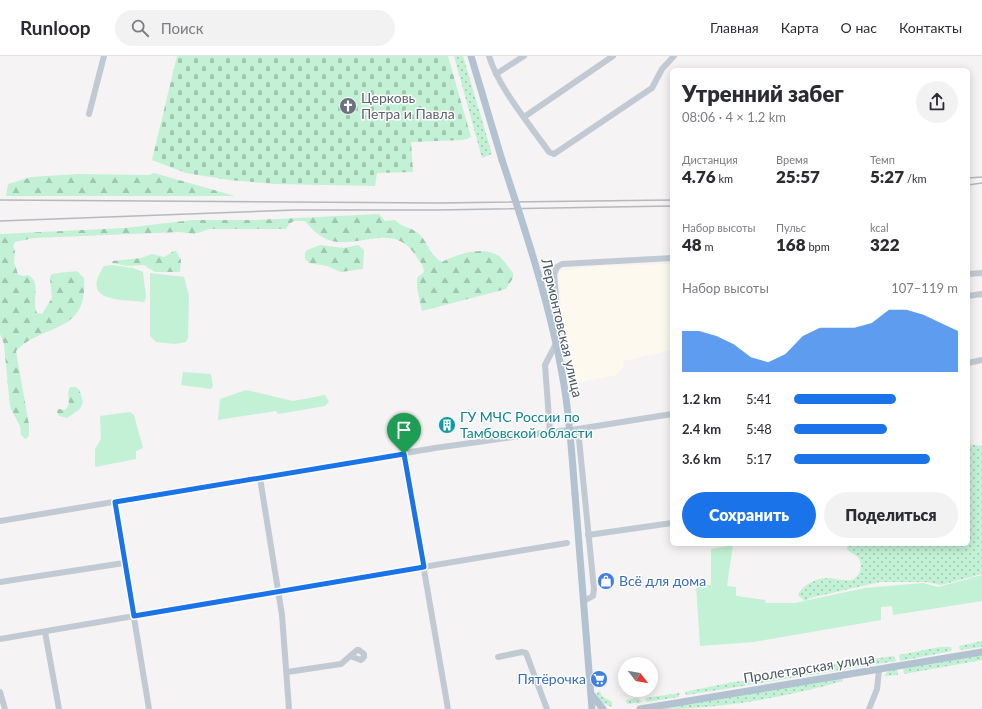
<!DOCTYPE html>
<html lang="ru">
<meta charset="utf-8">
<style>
:root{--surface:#fff;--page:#f2f2f3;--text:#2b2b33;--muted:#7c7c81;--line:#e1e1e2;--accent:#1a73e8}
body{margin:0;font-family:Lato,sans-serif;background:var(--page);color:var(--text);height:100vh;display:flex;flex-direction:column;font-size:15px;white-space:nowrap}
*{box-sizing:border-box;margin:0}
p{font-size:13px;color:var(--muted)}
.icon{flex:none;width:22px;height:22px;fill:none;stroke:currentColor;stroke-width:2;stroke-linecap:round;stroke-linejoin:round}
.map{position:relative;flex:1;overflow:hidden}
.side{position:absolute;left:670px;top:12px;width:300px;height:478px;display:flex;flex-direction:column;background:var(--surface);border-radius:6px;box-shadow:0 2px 10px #0003}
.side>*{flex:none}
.needle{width:26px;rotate:121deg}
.controls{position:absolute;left:618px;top:601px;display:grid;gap:8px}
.controls a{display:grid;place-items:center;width:40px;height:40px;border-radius:50%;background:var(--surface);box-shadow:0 2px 10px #0003;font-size:20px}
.pin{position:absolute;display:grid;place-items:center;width:34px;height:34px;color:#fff;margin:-41px -17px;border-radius:50% 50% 50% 0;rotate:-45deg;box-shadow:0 0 4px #0007}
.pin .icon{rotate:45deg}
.round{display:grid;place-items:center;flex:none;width:42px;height:42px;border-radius:21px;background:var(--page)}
.summary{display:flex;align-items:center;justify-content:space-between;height:68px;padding:0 12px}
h1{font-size:22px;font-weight:800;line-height:30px}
.metrics{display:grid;grid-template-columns:repeat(3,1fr);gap:6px;height:68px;padding:4px 12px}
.metrics div{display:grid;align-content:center}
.metrics b{font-size:17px;font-weight:800}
.metrics small{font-size:11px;font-weight:400}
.metrics p{font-size:11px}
.chart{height:112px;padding:8px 12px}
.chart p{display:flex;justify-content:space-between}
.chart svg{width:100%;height:72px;margin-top:4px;fill:var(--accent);opacity:.7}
.action{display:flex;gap:8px;margin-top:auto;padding:8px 12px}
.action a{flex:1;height:46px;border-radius:24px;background:var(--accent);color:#fff;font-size:16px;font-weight:800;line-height:46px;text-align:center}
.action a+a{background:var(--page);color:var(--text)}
ul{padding:0 12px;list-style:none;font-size:13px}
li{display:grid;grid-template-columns:64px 48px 1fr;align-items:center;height:30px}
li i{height:10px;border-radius:5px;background:var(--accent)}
header{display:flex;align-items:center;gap:24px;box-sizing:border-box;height:56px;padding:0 20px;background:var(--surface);border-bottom:1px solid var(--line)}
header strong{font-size:19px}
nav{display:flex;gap:22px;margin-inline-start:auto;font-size:14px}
.search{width:280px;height:36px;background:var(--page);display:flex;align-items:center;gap:10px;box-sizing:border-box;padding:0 14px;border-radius:22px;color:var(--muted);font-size:15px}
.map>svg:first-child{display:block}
.commercial{fill:#fdf9ef}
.grass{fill:url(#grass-dots)}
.forest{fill:url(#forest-firs)}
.cemetery{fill:url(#cemetery-stones)}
.garden{fill:#c3f1d5}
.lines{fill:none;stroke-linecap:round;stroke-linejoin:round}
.minor{stroke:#c1cad2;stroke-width:6}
.major{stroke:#b3c2d1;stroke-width:7}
.rail{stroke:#b5b8bd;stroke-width:1.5}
.major-bridge{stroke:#b3c2d1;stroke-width:7}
.route-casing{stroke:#fff;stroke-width:8}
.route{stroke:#1a73e8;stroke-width:5}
.labels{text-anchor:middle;stroke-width:3;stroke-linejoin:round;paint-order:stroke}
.worship-label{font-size:14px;fill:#5b616d;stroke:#fff;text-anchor:start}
.street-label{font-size:14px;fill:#4a5661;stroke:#fff}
.culture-label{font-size:14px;fill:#0d838f;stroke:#fff;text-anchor:start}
.shop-label{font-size:14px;fill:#366cbe;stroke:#fff;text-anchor:start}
</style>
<header>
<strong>Runloop</strong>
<div class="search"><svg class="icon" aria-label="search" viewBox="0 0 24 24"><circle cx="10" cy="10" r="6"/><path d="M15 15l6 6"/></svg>Поиск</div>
<nav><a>Главная</a><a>Карта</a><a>О нас</a><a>Контакты</a></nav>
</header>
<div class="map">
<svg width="982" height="653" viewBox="0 0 982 653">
<defs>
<pattern id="grass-dots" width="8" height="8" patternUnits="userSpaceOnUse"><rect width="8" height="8" fill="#c3f1d5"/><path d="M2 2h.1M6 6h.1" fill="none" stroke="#a0c6b0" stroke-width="1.8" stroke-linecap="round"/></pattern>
<pattern id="forest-firs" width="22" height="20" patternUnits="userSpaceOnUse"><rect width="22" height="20" fill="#c3f1d5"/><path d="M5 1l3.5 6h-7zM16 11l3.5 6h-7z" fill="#a0c6b0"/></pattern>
<pattern id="cemetery-stones" width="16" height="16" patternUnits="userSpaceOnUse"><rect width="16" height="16" fill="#c3f1d5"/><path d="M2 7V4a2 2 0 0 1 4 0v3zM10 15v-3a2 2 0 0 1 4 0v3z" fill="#a0c6b0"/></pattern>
</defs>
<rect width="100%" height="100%" fill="#f5f3f3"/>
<polygon class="commercial" points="672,208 672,294 623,305 624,312 616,319 573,328 561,252 559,215 597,210"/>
<g class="grass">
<polygon points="454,0 463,0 492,98 482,102"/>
<path d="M968 388 982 390V518L941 529 927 526H880L810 542 805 545 798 539C802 531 806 529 814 525 829 518 837 526 851 524 859 522 864 510 859 503 857 499 850 496 847 494L848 488H968Z"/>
<polygon points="982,585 982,591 960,594 959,590"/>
<polygon points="940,591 951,591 952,595 900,605 899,599"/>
<polygon points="982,599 982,604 904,618 903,612"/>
<polygon points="894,600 896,605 687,639 684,636 734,626 807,618 827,609"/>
<polygon points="897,613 898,619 884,620 888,615"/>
<path d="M842 622 843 625C782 642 720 653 658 653Z"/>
<polygon points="600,635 602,640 612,646 612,651 602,647 596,637"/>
<polygon points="680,637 679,641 647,646 645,642"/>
<polygon points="638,642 642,646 627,648 626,644"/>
</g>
<g class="forest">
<polygon points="154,117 235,140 6,140 8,128 31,121 78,118 149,119"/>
<path d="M379 158 385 165 395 164C404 173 412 171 419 178 430 189 428 198 442 206 458 198 482 189 499 200 504 204 509 212 513 217V222L506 233 422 255 417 232V222L424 216C423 208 420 206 416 200 396 168 367 188 338 186 324 185 313 175 305 165H294L289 168 286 173H210L194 178 180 176 34 182 15 186 13 190 15 195 14 206 18 218 23 220 28 219C42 226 31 244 37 257L42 258 52 242 50 223 51 218 77 215 84 222C88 279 45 266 16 295L29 369V380L25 383 21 379 20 370 10 351 4 288 0 278V178L125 172 192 164H256Z"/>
<polygon points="320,189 344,192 358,189 364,194 363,213 341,216 327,210 309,207 305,203 305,197 307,194"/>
<polygon points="174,195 176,195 181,204 180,216 155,216 144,209 128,210 112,207 113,205 141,202 152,198 164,201"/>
<path d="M70 331H75L79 333 83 346 80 353 67 362 59 360 57 356 58 353 65 354C73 347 65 340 70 331Z"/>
</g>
<polygon class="cemetery" points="177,0 448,0 471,81 463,84 411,86 413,116 377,117 375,130 275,128 229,124 186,117 152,104"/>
<g class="garden">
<path d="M112 209 133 212 143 216 146 241 144 246C119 243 80 246 104 210Z"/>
<polygon points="150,217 184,221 189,240 188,282 186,286 175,288 156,286 150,280"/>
<polygon points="183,316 211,318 213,330 211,333 181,329"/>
<polygon points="246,334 293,345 325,339 329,346 325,350 278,358 276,355 218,364 220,343"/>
<polygon points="130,356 134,359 143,392 136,395 136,403 95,411 95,393 101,383 100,360"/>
<polygon points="733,489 727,530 736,531 736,540 765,544 766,547 795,547 865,532 923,527 938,531 982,519 982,545 893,559 892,550 881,551 881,564 754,586 700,590 696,529 711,529 711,493"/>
</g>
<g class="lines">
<g class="minor">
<path d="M489 0C498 31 530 69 549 96L554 98 652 32 662 13 674 0"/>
<polyline points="496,18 524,0"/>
<polyline points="89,58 104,0"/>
<polyline points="524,61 613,0"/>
<polyline points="968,218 982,217"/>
<polyline points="968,240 982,238"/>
<polyline points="968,307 982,304"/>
<polyline points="578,373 594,533 593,540 584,545"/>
<polyline points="550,376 545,309 558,284 559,278 554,218 557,211 562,208 672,202"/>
<polyline points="404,398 448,653"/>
<polyline points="260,422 282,559 289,653"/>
<polyline points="115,446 149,653"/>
<polyline points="0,465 435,392 550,376 578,373 672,358"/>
<polyline points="588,479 672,467"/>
<polyline points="0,526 124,507"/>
<polyline points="45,576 59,653"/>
<polyline points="0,583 285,534 567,487"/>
<polyline points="498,601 522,596 526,597 547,653"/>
<polyline points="287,616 341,608 357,594 359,594 364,598 364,601 361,604 350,600"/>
<polyline points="0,636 5,653"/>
<polyline points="869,653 877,633 879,614"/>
</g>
<g class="major">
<polyline points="471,0 502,104"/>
<polyline points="575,438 592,653"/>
<polyline points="592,639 603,653"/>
<polyline points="640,653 982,596"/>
</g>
<g class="rail">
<polyline points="968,122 982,121"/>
<polyline points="968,129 982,127"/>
<polyline points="0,144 440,147 672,144"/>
<polyline points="0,165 295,154 437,154 672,150"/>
</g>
<path class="major-bridge" d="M502 104C526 176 552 255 564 329 570 365 572 402 575 438"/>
</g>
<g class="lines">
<g class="route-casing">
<polygon id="route" points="404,398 424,511 134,560 115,446"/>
</g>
<use href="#route" class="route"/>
</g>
<defs>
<g id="church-disc" transform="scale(0.9)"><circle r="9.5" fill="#6b7280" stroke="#fff"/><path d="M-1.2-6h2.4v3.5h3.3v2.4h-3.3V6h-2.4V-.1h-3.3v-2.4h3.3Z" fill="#fff"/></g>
<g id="building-disc" transform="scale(0.9)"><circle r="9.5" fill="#0f9aa8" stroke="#fff"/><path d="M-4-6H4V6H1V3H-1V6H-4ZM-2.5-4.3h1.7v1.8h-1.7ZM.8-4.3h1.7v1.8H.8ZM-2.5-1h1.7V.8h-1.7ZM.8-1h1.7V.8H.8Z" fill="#fff"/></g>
<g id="shop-disc" transform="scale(0.9)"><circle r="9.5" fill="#3f7fe0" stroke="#fff"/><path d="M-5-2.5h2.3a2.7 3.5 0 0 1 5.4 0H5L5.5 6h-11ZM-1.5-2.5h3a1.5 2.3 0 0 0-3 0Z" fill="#fff"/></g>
<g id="supermarket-disc" transform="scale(0.9)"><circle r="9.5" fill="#3f7fe0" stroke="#fff"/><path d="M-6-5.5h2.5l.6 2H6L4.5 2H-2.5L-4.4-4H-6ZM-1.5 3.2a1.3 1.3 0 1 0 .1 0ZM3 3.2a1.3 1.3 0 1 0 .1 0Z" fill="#fff"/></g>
</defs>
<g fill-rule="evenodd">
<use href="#church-disc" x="348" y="50"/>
<use href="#building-disc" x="447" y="369"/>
<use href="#shop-disc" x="606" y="525"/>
<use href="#supermarket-disc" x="599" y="623"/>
</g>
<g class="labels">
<g class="worship-label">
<text x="361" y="47">Церковь<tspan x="361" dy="16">Петра и Павла</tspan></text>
</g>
<g class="street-label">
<text transform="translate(562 272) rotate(77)" y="5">Лермонтовская улица</text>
<text transform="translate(809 612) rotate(-9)" y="5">Пролетарская улица</text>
</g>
<g class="culture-label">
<text x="460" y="366">ГУ МЧС России по<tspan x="460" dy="16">Тамбовской области</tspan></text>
</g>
<g class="shop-label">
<text x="619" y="530">Всё для дома</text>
<text x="586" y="628" text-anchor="end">Пятёрочка</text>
</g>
</g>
</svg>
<div class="controls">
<a><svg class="needle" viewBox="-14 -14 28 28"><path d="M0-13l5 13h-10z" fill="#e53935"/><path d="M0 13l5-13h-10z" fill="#7c7c81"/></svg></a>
</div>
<div class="pin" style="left:404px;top:398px;background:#1e9e55"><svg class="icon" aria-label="arrive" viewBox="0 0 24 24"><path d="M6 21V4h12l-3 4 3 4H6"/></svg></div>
<section class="side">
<div class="summary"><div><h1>Утренний забег</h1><p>08:06 · 4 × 1.2 km</p></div><a class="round"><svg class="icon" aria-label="share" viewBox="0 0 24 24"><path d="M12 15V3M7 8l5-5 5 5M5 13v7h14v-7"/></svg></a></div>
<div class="metrics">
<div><p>Дистанция</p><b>4.76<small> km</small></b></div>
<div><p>Время</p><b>25:57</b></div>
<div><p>Темп</p><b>5:27<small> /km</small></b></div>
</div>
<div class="metrics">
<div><p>Набор высоты</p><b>48<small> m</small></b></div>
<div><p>Пульс</p><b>168<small> bpm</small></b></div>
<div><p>kcal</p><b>322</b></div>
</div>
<div class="chart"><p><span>Набор высоты</span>107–119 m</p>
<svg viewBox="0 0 160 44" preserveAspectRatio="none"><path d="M0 44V19L10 19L20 22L30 27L40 35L50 38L60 33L70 22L80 17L90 17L100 17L110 14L120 6L130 6L140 9L150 14L160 19V44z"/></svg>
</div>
<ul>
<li><b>1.2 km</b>5:41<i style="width:62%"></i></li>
<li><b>2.4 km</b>5:48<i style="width:57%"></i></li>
<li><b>3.6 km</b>5:17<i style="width:83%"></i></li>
</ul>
<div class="action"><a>Сохранить</a><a>Поделиться</a></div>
</section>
</div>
